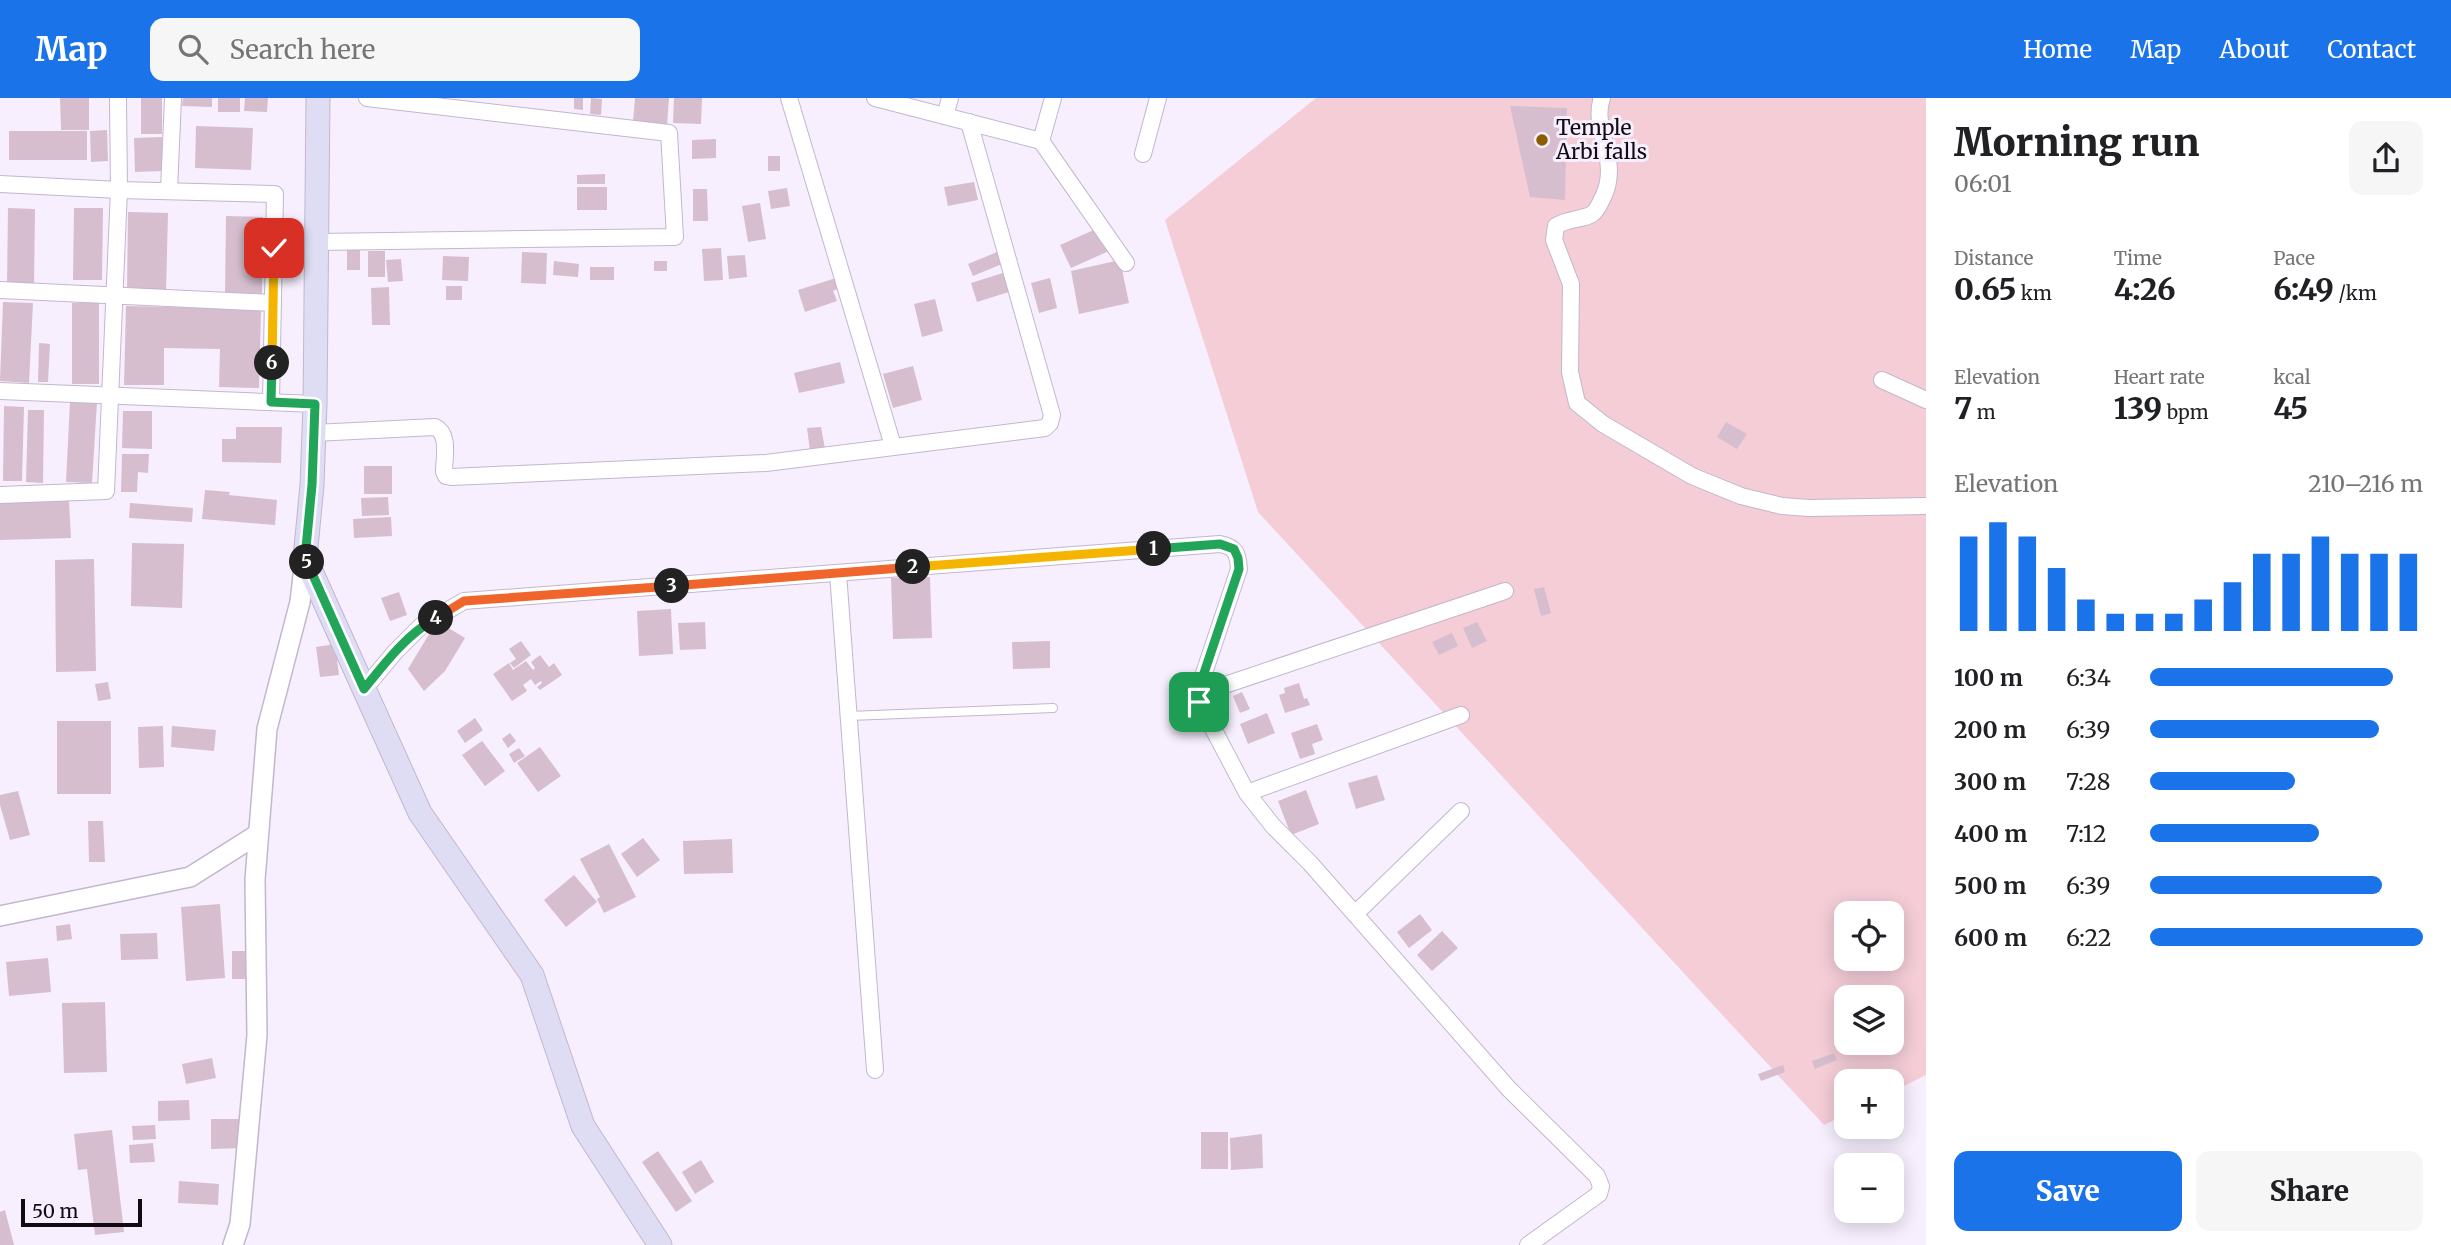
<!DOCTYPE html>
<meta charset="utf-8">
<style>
:root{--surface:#fff;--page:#f6f6f6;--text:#202124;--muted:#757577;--accent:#1a73e8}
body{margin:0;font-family:Merriweather,serif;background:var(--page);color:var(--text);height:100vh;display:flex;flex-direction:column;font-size:26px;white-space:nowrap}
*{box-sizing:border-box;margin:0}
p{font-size:23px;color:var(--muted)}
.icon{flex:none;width:38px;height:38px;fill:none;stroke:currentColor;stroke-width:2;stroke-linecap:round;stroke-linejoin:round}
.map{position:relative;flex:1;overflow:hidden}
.side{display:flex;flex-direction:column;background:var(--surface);width:525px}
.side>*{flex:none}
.buttons{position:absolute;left:1834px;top:803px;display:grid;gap:14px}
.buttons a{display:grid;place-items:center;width:70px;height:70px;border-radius:14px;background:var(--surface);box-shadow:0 4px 18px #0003;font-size:35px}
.scale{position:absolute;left:21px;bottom:18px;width:121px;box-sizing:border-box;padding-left:7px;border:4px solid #100b13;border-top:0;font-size:19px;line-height:24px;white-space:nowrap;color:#100b13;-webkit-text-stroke:5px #f7effe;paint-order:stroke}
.pin{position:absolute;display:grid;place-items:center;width:60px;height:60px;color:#fff;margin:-30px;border-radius:14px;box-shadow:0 4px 10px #0006}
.km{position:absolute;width:35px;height:35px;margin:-18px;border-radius:50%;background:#222;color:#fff;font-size:19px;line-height:35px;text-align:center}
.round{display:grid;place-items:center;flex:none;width:74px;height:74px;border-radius:14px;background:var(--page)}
.headline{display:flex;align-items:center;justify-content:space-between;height:119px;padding:0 28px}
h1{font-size:38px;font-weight:800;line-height:52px}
.metrics{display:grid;grid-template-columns:repeat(3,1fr);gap:10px;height:119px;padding:7px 28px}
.metrics div{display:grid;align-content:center}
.metrics b{font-size:30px;font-weight:800}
.metrics small{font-size:19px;font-weight:400}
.metrics p{font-size:19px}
.chart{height:196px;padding:14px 28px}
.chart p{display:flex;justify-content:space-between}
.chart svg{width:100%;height:126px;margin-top:7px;stroke:var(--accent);stroke-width:6}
.cta{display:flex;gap:14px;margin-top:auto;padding:14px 28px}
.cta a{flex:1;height:80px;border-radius:14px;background:var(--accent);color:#fff;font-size:28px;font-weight:800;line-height:80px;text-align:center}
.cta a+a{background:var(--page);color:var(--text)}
ul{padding:0 28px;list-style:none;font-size:23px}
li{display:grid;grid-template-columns:112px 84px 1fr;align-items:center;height:52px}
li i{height:18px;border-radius:9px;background:var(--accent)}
header{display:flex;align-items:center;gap:42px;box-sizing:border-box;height:98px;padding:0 35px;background:var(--accent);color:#fff}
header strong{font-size:33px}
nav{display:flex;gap:38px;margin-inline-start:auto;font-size:24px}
.search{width:490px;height:63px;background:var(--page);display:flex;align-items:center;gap:18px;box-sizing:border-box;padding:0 24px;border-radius:14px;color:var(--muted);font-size:26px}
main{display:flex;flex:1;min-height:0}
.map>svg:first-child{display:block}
.green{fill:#f4cdd7;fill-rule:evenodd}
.building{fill:#d6becf}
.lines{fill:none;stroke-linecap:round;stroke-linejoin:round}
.service-casing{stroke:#c3b6ce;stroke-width:10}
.minor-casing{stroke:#c3b6ce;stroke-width:18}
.tertiary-casing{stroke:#c3b6ce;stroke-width:22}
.secondary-casing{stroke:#c3b6ce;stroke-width:25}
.service{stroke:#fff;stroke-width:8}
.minor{stroke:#fff;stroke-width:16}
.tertiary{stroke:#fff;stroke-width:19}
.secondary{stroke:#deddf4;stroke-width:23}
.split-1-casing{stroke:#fff;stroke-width:14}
.split-2-casing{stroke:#fff;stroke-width:14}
.split-3-casing{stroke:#fff;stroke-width:14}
.split-4-casing{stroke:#fff;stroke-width:14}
.split-5-casing{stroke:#fff;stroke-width:14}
.split-6-casing{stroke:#fff;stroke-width:14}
.split-7-casing{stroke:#fff;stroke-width:14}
.split-1{stroke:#22a559;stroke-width:9}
.split-2{stroke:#f5b400;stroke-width:9}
.split-3{stroke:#f0652b;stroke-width:9}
.split-4{stroke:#f0652b;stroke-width:9}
.split-5{stroke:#22a559;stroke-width:9}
.split-6{stroke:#22a559;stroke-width:9}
.split-7{stroke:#f5b400;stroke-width:9}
.poi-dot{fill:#895d00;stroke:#f7effe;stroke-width:2.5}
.labels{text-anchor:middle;stroke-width:6;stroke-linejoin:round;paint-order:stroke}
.poi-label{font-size:21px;fill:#100b13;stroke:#f7effe;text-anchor:start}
</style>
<header>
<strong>Map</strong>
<div class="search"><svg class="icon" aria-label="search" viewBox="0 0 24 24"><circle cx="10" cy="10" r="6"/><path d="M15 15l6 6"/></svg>Search here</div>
<nav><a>Home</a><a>Map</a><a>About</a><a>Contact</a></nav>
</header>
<main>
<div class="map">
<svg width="1926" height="1147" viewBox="0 0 1926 1147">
<rect width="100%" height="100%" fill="#f7effe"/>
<path class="green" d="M1316 0H1926V977L1892 994V984H1846V1016L1824 1027 1258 414 1165 122ZM1846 816H1892V861H1846ZM1846 900H1892V945H1846Z"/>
<g class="building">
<polygon points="60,0 89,0 89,32 61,32"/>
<rect x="141" y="0" width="21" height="36"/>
<polygon points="183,0 212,0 212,9 182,8"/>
<rect x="218" y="0" width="22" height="14"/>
<polygon points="245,0 268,0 267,14 244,13"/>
<polygon points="574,0 583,0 583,12 574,11"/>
<polygon points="591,0 602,1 601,17 590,16"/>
<polygon points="635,0 669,0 667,27 633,24"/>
<polygon points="674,0 702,0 701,26 673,25"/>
<polygon points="1510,8 1567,10 1565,102 1530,99"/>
<polygon points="196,28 253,30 251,72 195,70"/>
<polygon points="107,32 108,63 91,64 90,33"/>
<rect x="9" y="33" width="78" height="29"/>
<polygon points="162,39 163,73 135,74 134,40"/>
<polygon points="716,41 716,60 692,61 692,42"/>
<rect x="768" y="58" width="12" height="15"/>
<polygon points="605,76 605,86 577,86 577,77"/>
<polygon points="974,84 978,102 948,108 944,89"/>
<rect x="577" y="89" width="30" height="23"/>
<polygon points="787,90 790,108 771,111 768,93"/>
<polygon points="693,91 707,91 708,123 693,123"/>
<polygon points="760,105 766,141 748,144 742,108"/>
<polygon points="8,110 35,111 34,190 7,189"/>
<polygon points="74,110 103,110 102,182 73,182"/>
<polygon points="128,114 168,115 166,194 127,193"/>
<polygon points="226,118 263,119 262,198 225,197"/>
<polygon points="1098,130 1109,153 1071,170 1060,147"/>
<rect x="347" y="150" width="13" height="22"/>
<polygon points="721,150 723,182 704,183 702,151"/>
<rect x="368" y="153" width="17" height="26"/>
<polygon points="522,154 547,155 546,186 521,185"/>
<polygon points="997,154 1002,166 973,178 968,166"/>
<polygon points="745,157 747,179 729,181 727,158"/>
<polygon points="443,158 469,159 468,183 442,182"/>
<polygon points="401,161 403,183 388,184 386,162"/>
<polygon points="1120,162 1129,205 1079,216 1071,173"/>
<polygon points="554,163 579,166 578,179 553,177"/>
<rect x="654" y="163" width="13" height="10"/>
<rect x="590" y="169" width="24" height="13"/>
<polygon points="1006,174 1012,193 977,204 971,185"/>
<polygon points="836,180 839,190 833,193 837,203 805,214 798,192"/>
<polygon points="1050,180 1057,210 1039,215 1031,185"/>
<rect x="446" y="188" width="16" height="14"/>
<polygon points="389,189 390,227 372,227 371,190"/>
<polygon points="935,201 943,233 922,239 914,206"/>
<polygon points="3,204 33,205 29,285 0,283"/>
<rect x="72" y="205" width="27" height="81"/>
<polygon points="126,208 261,211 259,290 219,289 220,251 164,250 164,287 124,287"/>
<polygon points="39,245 50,246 48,284 38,284"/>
<polygon points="840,264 845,285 799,295 794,275"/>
<polygon points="913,268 922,302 893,310 883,276"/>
<polygon points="70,303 97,304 92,385 66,384"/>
<polygon points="4,308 24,309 22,383 3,383"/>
<polygon points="28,312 44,312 43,385 26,384"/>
<polygon points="123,313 152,313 152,351 122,350"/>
<polygon points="1726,324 1747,336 1737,351 1717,339"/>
<polygon points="236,329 282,329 281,365 222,364 222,341 236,341"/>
<polygon points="821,329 825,351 810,353 807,330"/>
<polygon points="122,356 149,356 148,375 138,374 137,394 121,394"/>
<rect x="364" y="368" width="28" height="28"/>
<polygon points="205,392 230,394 229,397 277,402 275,427 202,421"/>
<polygon points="388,399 389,417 362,418 361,400"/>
<polygon points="69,403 71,440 0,442 0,405"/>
<polygon points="130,405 193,410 192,424 129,420"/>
<polygon points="391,419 392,438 354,440 353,421"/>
<polygon points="132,445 184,446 182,510 131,508"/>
<polygon points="94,461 96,573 56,574 55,462"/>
<polygon points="930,479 932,540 893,541 891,480"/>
<polygon points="1544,489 1551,515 1541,518 1534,491"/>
<polygon points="399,494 407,517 390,523 381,500"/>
<polygon points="671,511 673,556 639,558 637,513"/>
<polygon points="437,523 465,540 445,573 424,593 408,571"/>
<polygon points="705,524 706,551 680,552 678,525"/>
<polygon points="1477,524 1487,543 1472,550 1463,530"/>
<polygon points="1452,535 1458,548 1439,557 1432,544"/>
<polygon points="521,543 531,557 514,570 510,565 516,561 509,551"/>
<polygon points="1050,543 1050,570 1013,571 1012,544"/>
<polygon points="335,546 339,577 320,579 316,549"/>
<polygon points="540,557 549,569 554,565 562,577 540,592 537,589 542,585 541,583 535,587 531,581 523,587 527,593 512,603 493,576 509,565 513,572 526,563 533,572 535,570 531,564"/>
<polygon points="108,584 111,601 98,603 95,586"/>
<polygon points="1299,585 1304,601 1307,600 1310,607 1285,615 1279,597 1285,595 1284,590"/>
<polygon points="1242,594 1250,611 1240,615 1233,598"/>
<polygon points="1267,615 1275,635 1248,646 1240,626"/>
<polygon points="475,620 483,632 465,645 457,633"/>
<rect x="57" y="623" width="54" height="73"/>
<polygon points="1317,626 1323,642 1312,646 1315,656 1300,661 1291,635"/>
<polygon points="163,628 164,669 139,670 138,629"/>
<polygon points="172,628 216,632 214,653 171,649"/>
<polygon points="510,635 516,643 508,650 502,641"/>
<polygon points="482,643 505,673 485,688 462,657"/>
<polygon points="540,649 561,678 538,694 517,665"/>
<polygon points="519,650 525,658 514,665 509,656"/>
<polygon points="1377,677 1385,702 1356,711 1348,685"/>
<polygon points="1306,692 1319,726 1291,737 1278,703"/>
<polygon points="18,693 30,737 10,742 0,707 0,697"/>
<polygon points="88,723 103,723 105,764 89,764"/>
<polygon points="643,740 660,762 637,779 621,756"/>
<polygon points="732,741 733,775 684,776 683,743"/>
<polygon points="609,746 636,799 604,815 597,801 600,799 580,761"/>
<polygon points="574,777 597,804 566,829 544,802"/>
<polygon points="220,806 225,880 186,883 181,809"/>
<polygon points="1420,816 1432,832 1409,850 1397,834"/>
<polygon points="70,826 72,841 57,843 56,828"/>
<polygon points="1442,833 1458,850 1432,873 1417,857"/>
<polygon points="157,835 158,861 121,862 120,836"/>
<rect x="232" y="853" width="19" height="28"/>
<polygon points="48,860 51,894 9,898 6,864"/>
<polygon points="105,904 107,974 64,975 62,905"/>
<polygon points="1834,955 1837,962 1815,971 1812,963"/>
<polygon points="212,960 216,980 186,986 182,966"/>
<polygon points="1783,967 1785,974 1761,983 1758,976"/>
<polygon points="189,1002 190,1022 158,1023 158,1003"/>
<polygon points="211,1021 243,1021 243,1050 211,1051"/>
<polygon points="155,1027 156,1041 133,1042 132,1028"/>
<polygon points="112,1032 124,1134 95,1137 87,1071 78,1072 74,1036"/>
<rect x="1201" y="1034" width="27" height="37"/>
<polygon points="1262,1036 1263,1070 1231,1072 1230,1040"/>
<polygon points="153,1045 155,1064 130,1065 129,1047"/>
<polygon points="658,1053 692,1103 676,1114 642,1064"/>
<polygon points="701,1062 714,1084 695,1096 682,1074"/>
<polygon points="179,1083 219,1086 218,1107 178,1105"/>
<polygon points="5,1112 14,1147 0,1147 0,1114"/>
</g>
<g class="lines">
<g class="service-casing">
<polyline id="service" points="849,618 1053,610"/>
</g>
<g class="minor-casing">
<g id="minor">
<polyline points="789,0 893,348"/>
<polyline points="875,0 1041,43 1053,0"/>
<path d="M1602 0C1591 30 1620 61 1604 97 1601 103 1598 112 1592 116 1583 122 1568 120 1556 128L1554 142 1571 186 1570 274 1577 305 1603 326 1692 378 1741 398 1782 408 1809 410 1926 408"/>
<polyline points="945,18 950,0"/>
<polyline points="1041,43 1126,165"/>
<polyline points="1143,56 1158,0"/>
<polyline points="0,86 119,92 118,0"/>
<polyline points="169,93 173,0"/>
<polyline points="318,144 675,139 669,35 367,0"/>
<polyline points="0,192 273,205"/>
<polyline points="1882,282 1926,302"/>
<polyline points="0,293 315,306"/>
<path d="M314 335 435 329C450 336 444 360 444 374L446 378 451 379 766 365 1045 330 1050 325 1052 317 969 24"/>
<polyline points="0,397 106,393 119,92 275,96 271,304"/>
<polyline points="838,475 875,972"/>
<path d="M364 591 395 554 421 528 464 503 1220 446C1236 449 1238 456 1239 471L1201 584 1199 604 1247 695 1273 728 1310 765 1509 991 1597 1078 1601 1088 1599 1096 1528 1147"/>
<polyline points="1198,596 1505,493"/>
<polyline points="1247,695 1461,617"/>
<polyline points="1355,816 1461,713"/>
</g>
</g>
<g class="tertiary-casing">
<g id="tertiary">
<polyline points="0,818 190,779 258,736"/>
<polyline points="233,1147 240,1126 257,937 255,782 267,631 300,504 305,460"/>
</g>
</g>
<g class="secondary-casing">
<polyline id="secondary" points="318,0 315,306 312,387 305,460 420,715 532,877 583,1028 660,1147"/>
</g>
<use href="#service" class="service"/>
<use href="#minor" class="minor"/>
<use href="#tertiary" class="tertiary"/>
<use href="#secondary" class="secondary"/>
</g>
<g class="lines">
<g class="split-1-casing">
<polyline id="split-1" points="1154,451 1220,446 1234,451 1238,460 1239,471 1201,584 1199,604"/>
</g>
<g class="split-2-casing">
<polyline id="split-2" points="913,469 1154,451"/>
</g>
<g class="split-3-casing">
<polyline id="split-3" points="672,488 913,469"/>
</g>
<g class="split-4-casing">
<polyline id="split-4" points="436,520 464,503 672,488"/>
</g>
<g class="split-5-casing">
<path id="split-5" d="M307 464 364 591C385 565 406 537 436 520"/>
</g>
<g class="split-6-casing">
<polyline id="split-6" points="272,265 271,304 315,306 312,387 305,460 307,464"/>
</g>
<g class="split-7-casing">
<polyline id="split-7" points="272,265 274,150"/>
</g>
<use href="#split-1" class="split-1"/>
<use href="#split-2" class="split-2"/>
<use href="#split-3" class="split-3"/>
<use href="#split-4" class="split-4"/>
<use href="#split-5" class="split-5"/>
<use href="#split-6" class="split-6"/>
<use href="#split-7" class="split-7"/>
</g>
<circle class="poi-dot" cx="1542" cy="42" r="7"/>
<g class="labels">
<g class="poi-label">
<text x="1556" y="37">Temple<tspan x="1556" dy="24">Arbi falls</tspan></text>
</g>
</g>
</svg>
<div class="buttons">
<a><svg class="icon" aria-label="locate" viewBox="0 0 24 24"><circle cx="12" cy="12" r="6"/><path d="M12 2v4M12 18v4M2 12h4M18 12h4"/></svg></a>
<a><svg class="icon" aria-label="layers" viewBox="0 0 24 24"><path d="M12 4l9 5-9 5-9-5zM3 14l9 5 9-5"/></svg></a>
<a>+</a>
<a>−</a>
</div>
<div class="scale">50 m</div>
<div class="pin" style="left:1199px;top:604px;background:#1e9e55"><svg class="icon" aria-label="arrive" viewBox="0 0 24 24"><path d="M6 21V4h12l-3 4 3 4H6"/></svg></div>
<div class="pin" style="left:274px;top:150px;background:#d93025"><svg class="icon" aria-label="check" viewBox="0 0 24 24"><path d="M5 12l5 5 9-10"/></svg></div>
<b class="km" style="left:1154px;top:451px">1</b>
<b class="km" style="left:913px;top:469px">2</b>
<b class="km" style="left:672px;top:488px">3</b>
<b class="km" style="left:436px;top:520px">4</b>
<b class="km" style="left:307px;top:464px">5</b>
<b class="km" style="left:272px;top:265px">6</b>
</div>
<section class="side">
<div class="headline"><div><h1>Morning run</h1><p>06:01</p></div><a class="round"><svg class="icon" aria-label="share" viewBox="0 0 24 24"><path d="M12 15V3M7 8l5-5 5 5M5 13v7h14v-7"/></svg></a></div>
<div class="metrics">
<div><p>Distance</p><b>0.65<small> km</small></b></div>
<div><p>Time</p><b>4:26</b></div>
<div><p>Pace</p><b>6:49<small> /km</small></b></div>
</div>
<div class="metrics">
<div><p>Elevation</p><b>7<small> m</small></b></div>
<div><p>Heart rate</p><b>139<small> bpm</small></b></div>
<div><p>kcal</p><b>45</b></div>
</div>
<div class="chart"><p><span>Elevation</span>210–216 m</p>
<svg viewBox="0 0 160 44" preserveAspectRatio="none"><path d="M5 44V11M15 44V6M25 44V11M35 44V22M45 44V33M55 44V38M65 44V38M75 44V38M85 44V33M95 44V27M105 44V17M115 44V17M125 44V11M135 44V17M145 44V17M155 44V17"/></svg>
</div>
<ul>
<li><b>100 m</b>6:34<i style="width:89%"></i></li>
<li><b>200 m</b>6:39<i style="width:84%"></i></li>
<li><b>300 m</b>7:28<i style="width:53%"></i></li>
<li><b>400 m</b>7:12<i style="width:62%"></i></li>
<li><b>500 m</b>6:39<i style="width:85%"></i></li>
<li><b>600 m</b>6:22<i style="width:100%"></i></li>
</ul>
<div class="cta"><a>Save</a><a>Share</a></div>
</section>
</main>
